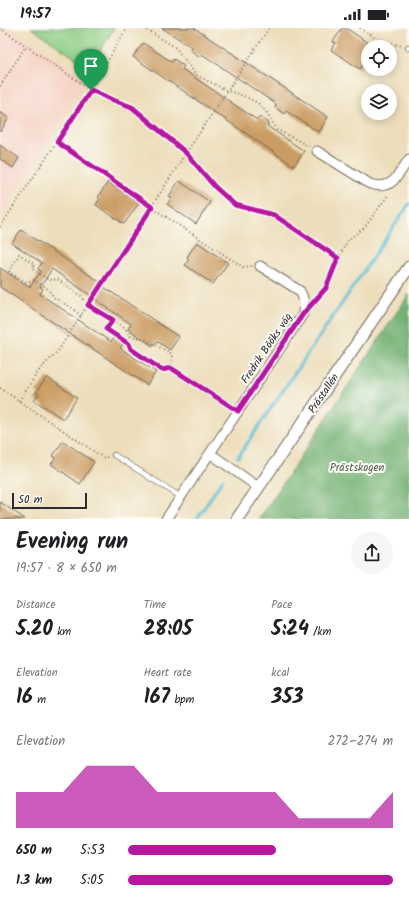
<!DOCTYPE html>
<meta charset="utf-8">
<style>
:root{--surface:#fff;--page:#f6f6f6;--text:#202124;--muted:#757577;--accent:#b5179e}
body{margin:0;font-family:Kalam,sans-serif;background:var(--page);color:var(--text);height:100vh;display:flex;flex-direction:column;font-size:15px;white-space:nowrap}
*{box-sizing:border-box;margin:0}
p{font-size:13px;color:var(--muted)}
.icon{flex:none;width:22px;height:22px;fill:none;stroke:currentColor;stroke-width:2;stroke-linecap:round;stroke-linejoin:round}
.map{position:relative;height:491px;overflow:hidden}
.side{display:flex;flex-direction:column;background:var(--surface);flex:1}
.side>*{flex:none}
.controls{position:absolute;left:361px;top:12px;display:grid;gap:8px}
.controls a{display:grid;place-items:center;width:36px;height:36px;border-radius:50%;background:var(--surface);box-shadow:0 2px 10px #0003;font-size:20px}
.scale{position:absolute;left:12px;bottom:10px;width:75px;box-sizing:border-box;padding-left:4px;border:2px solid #2b2b2b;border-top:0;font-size:11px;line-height:14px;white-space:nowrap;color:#2b2b2b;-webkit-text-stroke:3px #fdfcf7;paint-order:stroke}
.pin{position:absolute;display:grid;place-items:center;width:34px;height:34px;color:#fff;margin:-41px -17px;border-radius:50% 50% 50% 0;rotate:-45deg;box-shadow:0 0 4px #0007}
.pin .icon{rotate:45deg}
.round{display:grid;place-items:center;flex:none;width:42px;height:42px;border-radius:21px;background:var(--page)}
.headline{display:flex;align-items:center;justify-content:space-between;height:68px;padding:0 16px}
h1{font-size:22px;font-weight:600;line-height:30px}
.figures{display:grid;grid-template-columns:repeat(3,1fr);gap:6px;height:68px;padding:4px 16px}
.figures div{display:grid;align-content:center}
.figures b{font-size:20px;font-weight:600}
.figures small{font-size:11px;font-weight:400}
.figures p{font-size:11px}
.chart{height:112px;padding:8px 16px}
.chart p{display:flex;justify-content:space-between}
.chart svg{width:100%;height:72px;margin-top:4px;fill:var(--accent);opacity:.7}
ul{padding:0 16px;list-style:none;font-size:13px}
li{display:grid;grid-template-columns:64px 48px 1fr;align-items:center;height:30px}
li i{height:10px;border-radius:5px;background:var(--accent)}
.status{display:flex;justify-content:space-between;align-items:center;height:28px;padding:0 20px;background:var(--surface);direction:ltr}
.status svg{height:11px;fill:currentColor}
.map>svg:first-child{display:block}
.built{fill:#f6d2c4}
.green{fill:#8ccc83;stroke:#5c7c57}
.forest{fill:#71b071;stroke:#4e6e4e}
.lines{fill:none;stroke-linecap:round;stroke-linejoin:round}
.stream{stroke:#51b9cf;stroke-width:3}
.building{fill:#cb9c64}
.service-casing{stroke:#6f6a5d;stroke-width:6}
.minor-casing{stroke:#6f6a5d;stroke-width:11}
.tertiary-casing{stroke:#6f6a5d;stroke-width:13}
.path{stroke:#6f6a5d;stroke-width:2;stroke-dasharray:1 3;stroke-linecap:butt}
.service{stroke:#fff;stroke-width:4.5}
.minor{stroke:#fff;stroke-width:9}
.tertiary{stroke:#fff;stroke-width:11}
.route-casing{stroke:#fff;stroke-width:8}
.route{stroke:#b5179e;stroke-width:5}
.labels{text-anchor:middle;stroke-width:4;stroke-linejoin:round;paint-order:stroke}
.street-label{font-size:11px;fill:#2b2b2b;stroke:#fdfcf7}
.park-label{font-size:11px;fill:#485b45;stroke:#fdfcf7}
</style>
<div class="status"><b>19:57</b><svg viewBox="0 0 49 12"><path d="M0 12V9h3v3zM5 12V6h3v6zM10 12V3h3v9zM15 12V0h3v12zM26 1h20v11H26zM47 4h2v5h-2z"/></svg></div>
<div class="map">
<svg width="409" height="491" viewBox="0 0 409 491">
<rect width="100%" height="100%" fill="#fdfcf7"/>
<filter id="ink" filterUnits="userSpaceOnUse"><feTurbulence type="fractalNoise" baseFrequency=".025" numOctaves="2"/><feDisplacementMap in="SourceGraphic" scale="8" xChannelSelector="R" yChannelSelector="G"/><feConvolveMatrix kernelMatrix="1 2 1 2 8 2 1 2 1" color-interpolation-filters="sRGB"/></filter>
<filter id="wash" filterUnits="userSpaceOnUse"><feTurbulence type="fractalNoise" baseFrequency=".012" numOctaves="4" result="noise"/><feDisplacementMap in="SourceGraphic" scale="16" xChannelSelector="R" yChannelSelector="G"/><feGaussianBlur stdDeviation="0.9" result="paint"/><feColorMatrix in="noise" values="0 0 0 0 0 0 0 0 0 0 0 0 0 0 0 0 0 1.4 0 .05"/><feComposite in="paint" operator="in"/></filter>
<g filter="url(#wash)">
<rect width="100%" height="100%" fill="#eddebb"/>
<polygon class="built" points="0,0 11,0 87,52 0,191"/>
<polygon class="green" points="31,0 114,0 90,40"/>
<polygon class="forest" points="409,266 409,491 259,491"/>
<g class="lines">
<g class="stream">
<polyline points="238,429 409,176"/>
<polyline points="197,491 223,451"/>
</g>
</g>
<g id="blocks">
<g class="building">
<polygon points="162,0 194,0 328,89 319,104 286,83 284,86 275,79 276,76 202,26 200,29 190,22 192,19"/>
<polygon points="342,0 346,0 368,15 368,29 360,41 331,22 336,15 333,14"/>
<polygon points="143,15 172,34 174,31 184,38 182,41 257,92 260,89 269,95 267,98 304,123 294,138 133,29"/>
<polygon points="0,84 9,90 0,104"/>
<polygon points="0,117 19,130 13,140 0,131"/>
<polygon points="179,153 210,174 196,196 167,176 172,170 169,168"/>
<polygon points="108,154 139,175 124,196 96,177 100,170 98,169"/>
<polygon points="21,202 100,254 99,256 179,309 170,322 157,313 153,318 128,301 131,296 99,274 99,273 52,241 40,259 43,261 40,266 111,314 114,309 123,316 120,320 156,344 147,357 0,259 0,240 30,259 41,243 38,241 42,235 12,215"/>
<polygon points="197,214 228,235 213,256 185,237 189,231 187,229"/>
<polygon points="47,349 77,370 63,391 34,372 39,366 36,364"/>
<polygon points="63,413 94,434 80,456 51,436 56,430 53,428"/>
<polygon points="0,474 25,491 0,491"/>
</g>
</g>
</g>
<g filter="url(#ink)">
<use href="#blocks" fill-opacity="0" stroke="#6f6a5d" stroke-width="1"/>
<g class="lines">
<g class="service-casing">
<g id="service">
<polyline points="408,19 409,20"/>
<polyline points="171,340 238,383"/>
<polyline points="114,427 181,469"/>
</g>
</g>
<g class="minor-casing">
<g id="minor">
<path d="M317 123 370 156C393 163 398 147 409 131"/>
<polyline points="211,426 258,459"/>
<path d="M166 491C212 423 257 354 303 286 304 277 305 272 300 263L260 238"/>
</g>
</g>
<g class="tertiary-casing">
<polyline id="tertiary" points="237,491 409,239"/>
</g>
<g class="path">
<polyline points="0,0 91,62 113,72 132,79 186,125 215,159 235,177 274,187 338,230"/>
<polyline points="144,0 176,20 196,47 228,63 244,68 258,75 267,85 277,102 309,118"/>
<polyline points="360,0 380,13 403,18"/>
<polyline points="0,58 26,18"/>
<polyline points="57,114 151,179 243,239 252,238"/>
<polyline points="0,199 57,114 91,62 127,0"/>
<polyline points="312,275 326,260 338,230 348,212 364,200 389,166"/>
<polyline points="88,277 113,292"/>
<path d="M81 288 72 280 53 269C50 260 40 256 33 252L25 254 9 244 19 226 34 236 33 241 49 252 57 251 81 268 88 276"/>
<polygon points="113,292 125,300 130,308 143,310 172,326 171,340 162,342 131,321 129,316 106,301"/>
<polyline points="0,360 104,430 109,428"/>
<polyline points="19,373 40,341 58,323 186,125 269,0"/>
</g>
<use href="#service" class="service"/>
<use href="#minor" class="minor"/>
<use href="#tertiary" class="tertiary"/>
</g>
</g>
<g class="lines" filter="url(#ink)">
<g class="route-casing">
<polygon id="route" points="91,62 113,72 132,79 186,125 215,159 235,177 274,187 338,230 326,260 303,286 238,383 171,340 162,342 131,321 129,316 106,301 113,292 88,277 152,179 57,114"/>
</g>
<use href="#route" class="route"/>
</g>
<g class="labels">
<g class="street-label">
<text transform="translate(266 320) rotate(-56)" y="4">Fredrik Bööks väg</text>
<text transform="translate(323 365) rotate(-56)" y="4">Prästallén</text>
</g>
<g class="park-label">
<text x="357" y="443">Prästskogen</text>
</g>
</g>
</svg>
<div class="controls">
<a><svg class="icon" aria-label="locate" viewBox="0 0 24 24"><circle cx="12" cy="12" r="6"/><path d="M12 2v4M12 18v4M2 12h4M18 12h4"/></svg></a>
<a><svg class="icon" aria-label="layers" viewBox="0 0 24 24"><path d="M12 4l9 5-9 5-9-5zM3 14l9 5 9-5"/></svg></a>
</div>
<div class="scale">50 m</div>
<div class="pin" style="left:91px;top:62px;background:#1e9e55"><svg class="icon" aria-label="arrive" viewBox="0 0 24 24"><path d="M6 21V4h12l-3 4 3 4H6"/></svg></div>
</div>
<section class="side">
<div class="headline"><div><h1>Evening run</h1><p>19:57 · 8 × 650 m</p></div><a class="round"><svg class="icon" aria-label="share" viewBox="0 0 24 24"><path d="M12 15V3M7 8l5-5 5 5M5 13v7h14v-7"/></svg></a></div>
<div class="figures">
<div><p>Distance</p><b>5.20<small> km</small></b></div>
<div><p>Time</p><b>28:05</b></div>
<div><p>Pace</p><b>5:24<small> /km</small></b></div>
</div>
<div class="figures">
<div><p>Elevation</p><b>16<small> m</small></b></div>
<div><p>Heart rate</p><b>167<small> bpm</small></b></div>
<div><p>kcal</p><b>353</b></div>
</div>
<div class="chart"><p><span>Elevation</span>272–274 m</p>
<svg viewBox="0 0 160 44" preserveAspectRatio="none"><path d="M0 44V22L10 22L20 22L30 6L40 6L50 6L60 22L70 22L80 22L90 22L100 22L110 22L120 38L130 38L140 38L150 38L160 22V44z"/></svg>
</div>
<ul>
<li><b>650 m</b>5:53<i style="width:56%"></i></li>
<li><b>1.3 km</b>5:05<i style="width:100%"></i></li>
</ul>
</section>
